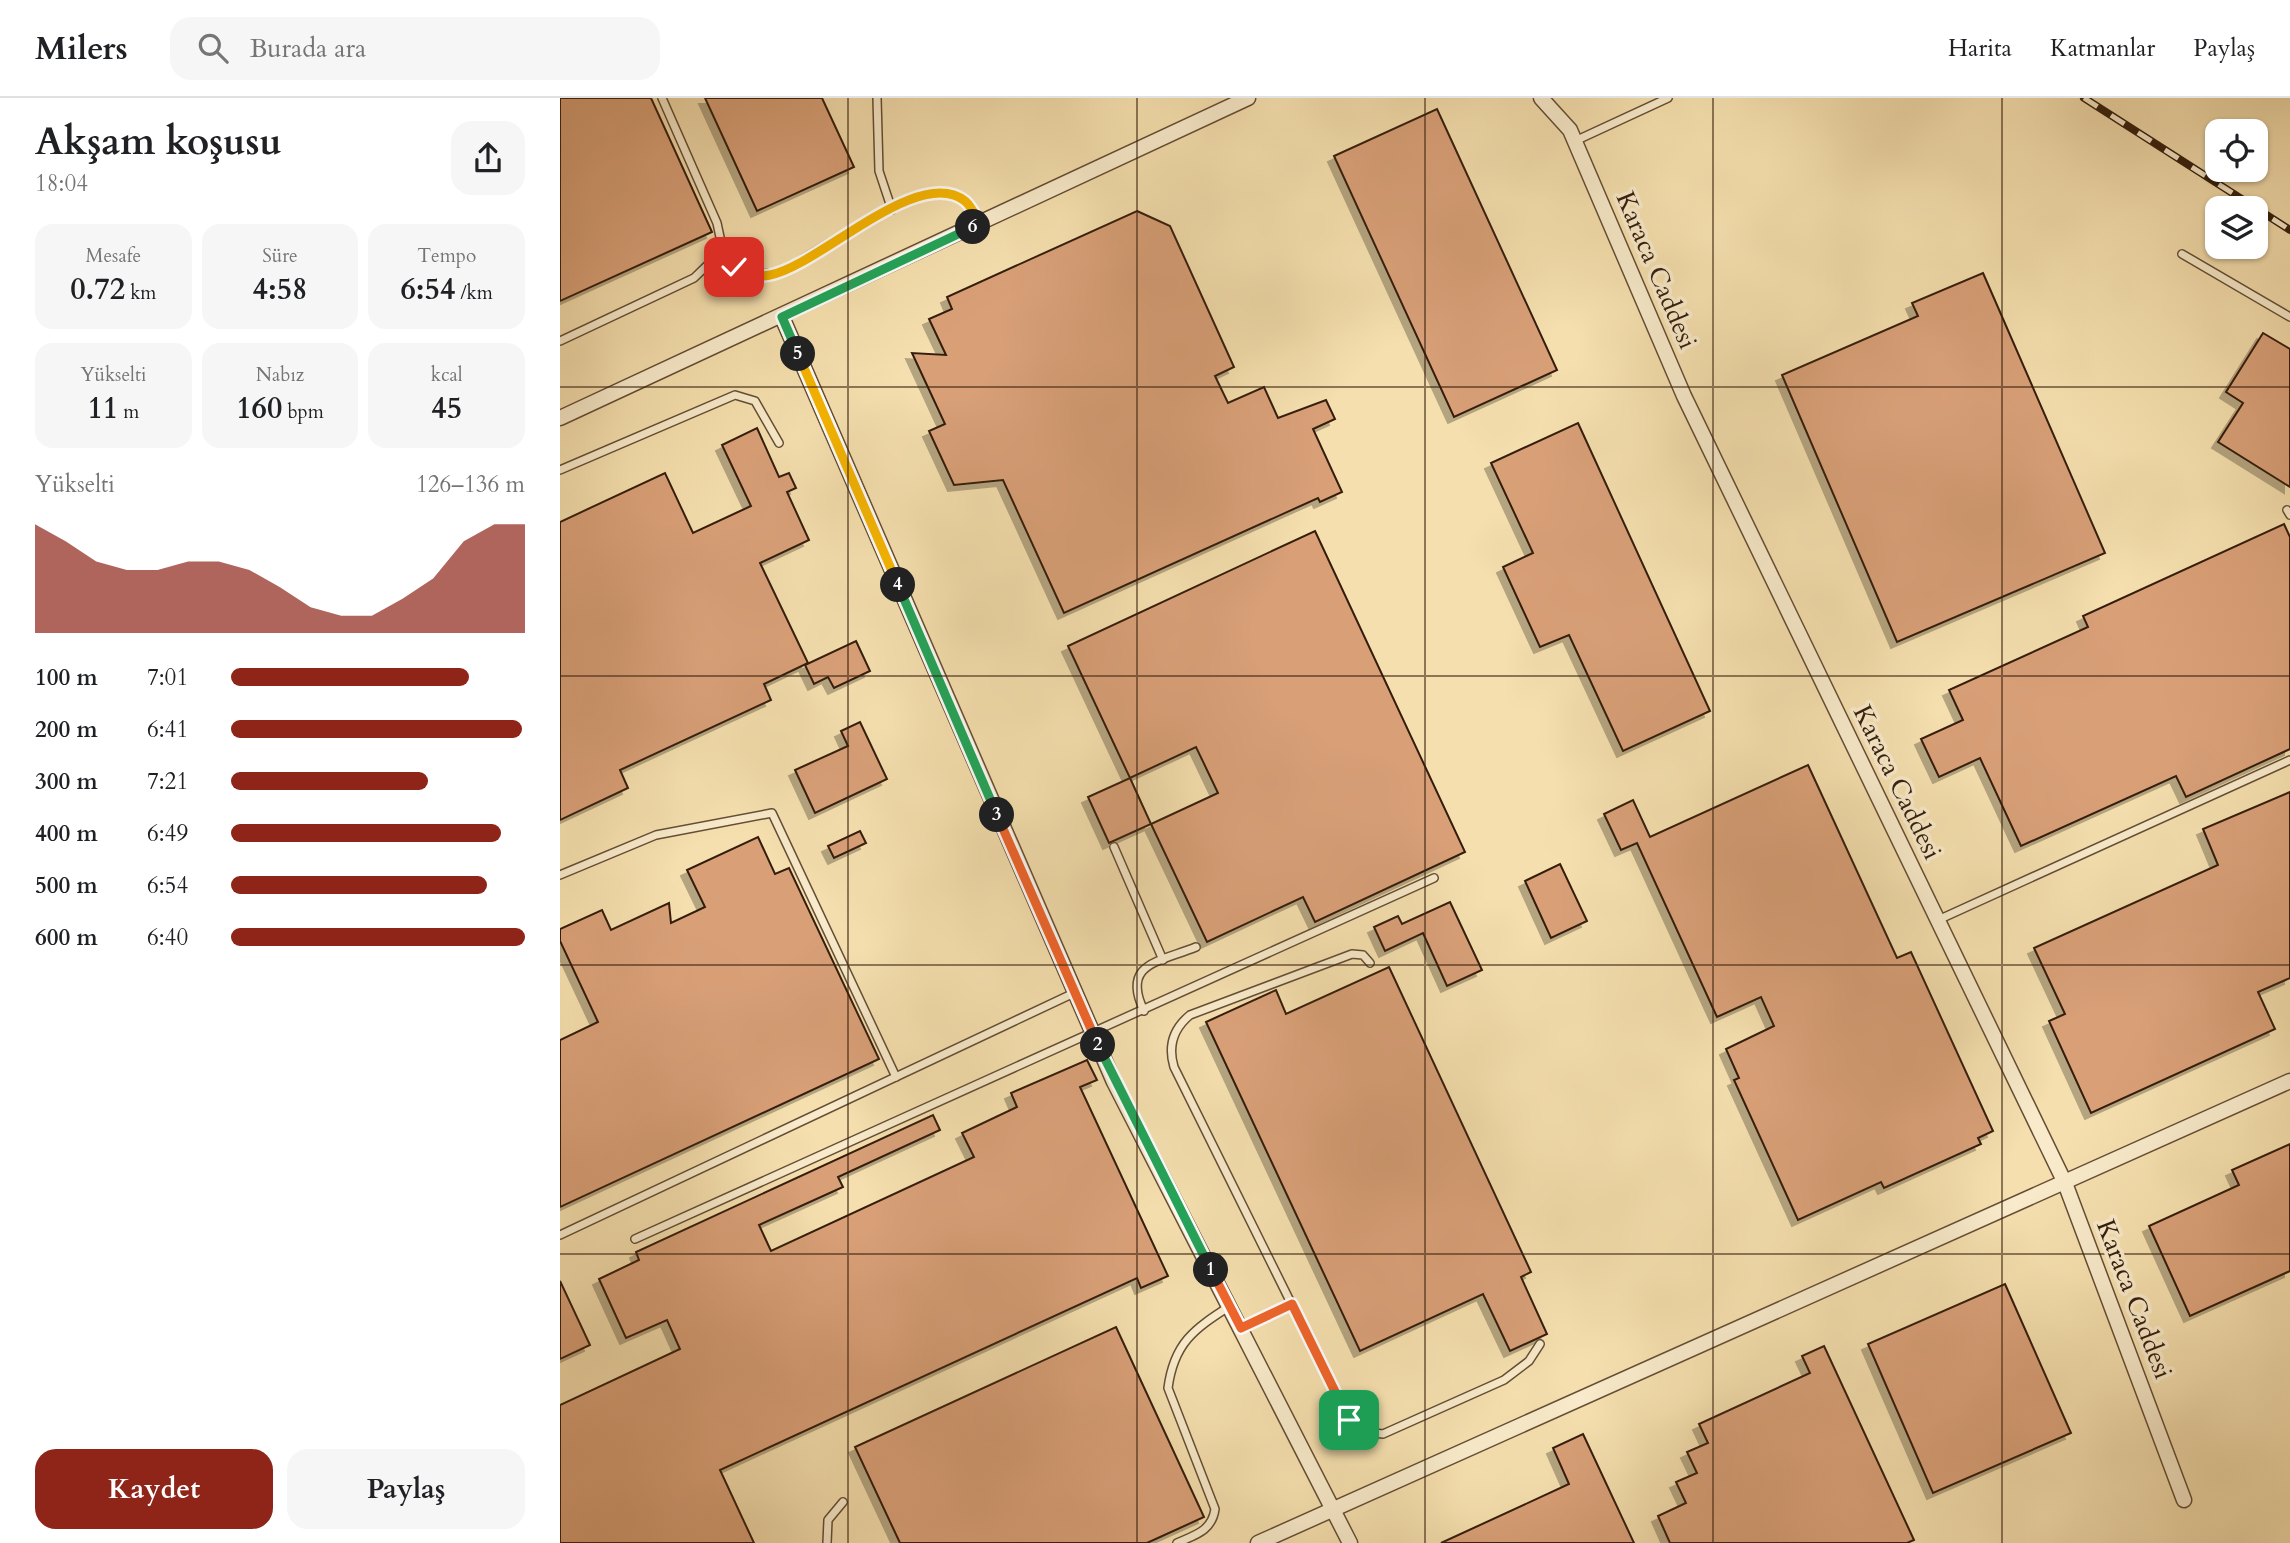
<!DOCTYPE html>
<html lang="tr">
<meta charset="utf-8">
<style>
:root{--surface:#fff;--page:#f6f6f6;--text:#202124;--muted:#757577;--line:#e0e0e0;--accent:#8f2418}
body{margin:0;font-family:Cardo,serif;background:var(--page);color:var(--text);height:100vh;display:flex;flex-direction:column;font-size:26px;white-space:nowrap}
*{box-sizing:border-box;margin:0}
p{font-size:23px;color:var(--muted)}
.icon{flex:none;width:38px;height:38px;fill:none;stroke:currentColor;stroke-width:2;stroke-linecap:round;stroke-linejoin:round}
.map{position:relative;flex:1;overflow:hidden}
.drawer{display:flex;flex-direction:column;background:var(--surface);width:560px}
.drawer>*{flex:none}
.tools{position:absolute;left:1645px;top:21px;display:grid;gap:14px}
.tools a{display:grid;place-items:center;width:63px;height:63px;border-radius:14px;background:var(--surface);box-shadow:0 2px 5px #0004;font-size:35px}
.pin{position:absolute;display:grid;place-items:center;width:60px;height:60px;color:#fff;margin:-30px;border-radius:14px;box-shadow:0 4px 10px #0006}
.km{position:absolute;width:35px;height:35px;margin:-18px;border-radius:50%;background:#222;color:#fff;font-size:19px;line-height:35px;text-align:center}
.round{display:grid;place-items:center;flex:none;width:74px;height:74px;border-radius:21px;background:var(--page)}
.headline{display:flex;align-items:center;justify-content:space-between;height:119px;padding:0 35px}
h1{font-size:38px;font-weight:700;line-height:52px}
.stats{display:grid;grid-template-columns:repeat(3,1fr);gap:10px;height:119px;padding:7px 35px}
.stats div{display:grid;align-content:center;border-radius:18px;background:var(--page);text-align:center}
.stats b{font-size:30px;font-weight:700}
.stats small{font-size:19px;font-weight:400}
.stats p{font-size:19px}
.chart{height:196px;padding:14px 35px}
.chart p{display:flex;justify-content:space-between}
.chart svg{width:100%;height:126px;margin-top:7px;fill:var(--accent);opacity:.7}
.primary-button{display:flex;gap:14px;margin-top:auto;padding:14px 35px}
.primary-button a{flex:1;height:80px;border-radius:21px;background:var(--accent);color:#fff;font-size:28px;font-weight:700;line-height:80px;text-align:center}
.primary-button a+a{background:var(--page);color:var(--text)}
ul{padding:0 35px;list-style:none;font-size:23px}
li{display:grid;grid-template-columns:112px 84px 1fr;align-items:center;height:52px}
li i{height:18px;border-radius:9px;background:var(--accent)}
header{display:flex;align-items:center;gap:42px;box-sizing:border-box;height:98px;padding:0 35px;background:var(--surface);border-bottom:2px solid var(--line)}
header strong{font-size:33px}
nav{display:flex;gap:38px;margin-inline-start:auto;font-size:24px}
.search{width:490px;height:63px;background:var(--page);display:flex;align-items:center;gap:18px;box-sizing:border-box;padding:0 24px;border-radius:21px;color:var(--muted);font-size:26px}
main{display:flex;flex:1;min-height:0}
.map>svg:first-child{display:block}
.building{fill:#d9a078;stroke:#341e0d;stroke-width:2;filter:url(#shadow)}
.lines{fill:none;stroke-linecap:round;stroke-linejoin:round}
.lane-casing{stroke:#644e35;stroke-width:10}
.street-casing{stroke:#644e35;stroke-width:17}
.lane{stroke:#f8eaca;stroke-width:7}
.street{stroke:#f8eaca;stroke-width:14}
.rail-casing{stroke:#341e0d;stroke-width:8}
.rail{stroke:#f8eaca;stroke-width:5;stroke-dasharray:16;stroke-linecap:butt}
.split-1-casing{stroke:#fff;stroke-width:14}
.split-2-casing{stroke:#fff;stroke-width:14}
.split-3-casing{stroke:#fff;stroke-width:14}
.split-4-casing{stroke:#fff;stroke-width:14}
.split-5-casing{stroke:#fff;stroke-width:14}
.split-6-casing{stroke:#fff;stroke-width:14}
.split-7-casing{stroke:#fff;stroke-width:14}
.split-1{stroke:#f0652b;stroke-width:9}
.split-2{stroke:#22a559;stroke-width:9}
.split-3{stroke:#f0652b;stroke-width:9}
.split-4{stroke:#22a559;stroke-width:9}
.split-5{stroke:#f5b400;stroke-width:9}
.split-6{stroke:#22a559;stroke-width:9}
.split-7{stroke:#f5b400;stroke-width:9}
.grid{fill:none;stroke:#341e0d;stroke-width:2;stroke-opacity:0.55}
.labels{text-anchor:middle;stroke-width:7;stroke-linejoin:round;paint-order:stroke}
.street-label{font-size:26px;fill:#341e0d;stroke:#f8eaca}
</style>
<header>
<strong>Milers</strong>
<div class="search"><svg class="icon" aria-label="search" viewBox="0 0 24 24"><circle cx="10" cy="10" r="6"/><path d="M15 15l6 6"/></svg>Burada ara</div>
<nav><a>Harita</a><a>Katmanlar</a><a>Paylaş</a></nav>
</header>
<main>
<section class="drawer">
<div class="headline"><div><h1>Akşam koşusu</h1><p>18:04</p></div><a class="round"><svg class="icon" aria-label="share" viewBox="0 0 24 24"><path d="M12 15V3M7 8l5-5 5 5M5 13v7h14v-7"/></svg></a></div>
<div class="stats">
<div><p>Mesafe</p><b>0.72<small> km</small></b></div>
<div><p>Süre</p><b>4:58</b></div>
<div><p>Tempo</p><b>6:54<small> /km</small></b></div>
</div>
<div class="stats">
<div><p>Yükselti</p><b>11<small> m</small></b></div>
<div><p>Nabız</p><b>160<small> bpm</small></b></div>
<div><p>kcal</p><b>45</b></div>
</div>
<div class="chart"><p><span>Yükselti</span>126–136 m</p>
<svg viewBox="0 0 160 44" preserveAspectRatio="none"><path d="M0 44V6L10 12L20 19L30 22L40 22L50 19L60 19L70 22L80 28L90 35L100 38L110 38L120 32L130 25L140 12L150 6L160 6V44z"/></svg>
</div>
<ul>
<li><b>100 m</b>7:01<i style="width:81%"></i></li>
<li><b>200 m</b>6:41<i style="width:99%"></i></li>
<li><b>300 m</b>7:21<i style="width:67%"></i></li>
<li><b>400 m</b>6:49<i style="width:92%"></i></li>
<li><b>500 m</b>6:54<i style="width:87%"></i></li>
<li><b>600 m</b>6:40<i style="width:100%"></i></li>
</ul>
<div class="primary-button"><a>Kaydet</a><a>Paylaş</a></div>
</section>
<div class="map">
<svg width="1730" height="1445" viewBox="0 0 1730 1445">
<defs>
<filter id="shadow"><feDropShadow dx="-6" dy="6" stdDeviation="0" flood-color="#0004"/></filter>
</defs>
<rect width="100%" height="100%" fill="#f5dfae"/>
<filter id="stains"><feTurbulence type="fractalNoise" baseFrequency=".00286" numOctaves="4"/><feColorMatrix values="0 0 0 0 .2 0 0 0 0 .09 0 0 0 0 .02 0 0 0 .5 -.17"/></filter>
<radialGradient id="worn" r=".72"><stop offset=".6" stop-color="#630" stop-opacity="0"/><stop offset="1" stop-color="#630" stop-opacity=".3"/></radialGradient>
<g class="building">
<polygon points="0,0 91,0 152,134 0,203"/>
<polygon points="145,0 262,0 294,69 197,113"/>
<polygon points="877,11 997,272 894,319 774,58"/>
<polygon points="577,113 610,128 674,269 655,278 668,305 704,289 718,320 766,302 775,321 753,331 782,394 760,404 758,400 504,515 443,382 394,387 369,333 385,326 352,255 386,257 369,221 392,211 387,199"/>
<polygon points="1423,175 1545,455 1337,544 1222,277 1358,218 1352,205"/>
<polygon points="1703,235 1730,251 1730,389 1658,344 1683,305 1666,294"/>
<polygon points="1018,325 1150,613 1063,653 1009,537 980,549 943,469 973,455 931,365"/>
<polygon points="197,330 219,379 229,375 236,390 227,394 249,442 200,465 248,565 204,586 211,602 60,672 68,690 0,722 0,424 105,375 133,435 191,408 162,347"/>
<polygon points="1724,426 1730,439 1730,651 1626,699 1616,678 1461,748 1420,660 1379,679 1361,641 1403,622 1389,592 1528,529 1523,518"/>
<polygon points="755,433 905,754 755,824 743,799 647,844 591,726 658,695 636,649 570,680 508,548"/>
<polygon points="296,543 310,573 274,590 268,579 254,586 245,567"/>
<polygon points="300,624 327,681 255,715 235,672 288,648 281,633"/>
<polygon points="1248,667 1337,860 1351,854 1433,1033 1418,1040 1421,1046 1324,1090 1321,1084 1238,1122 1174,982 1179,980 1166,951 1214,928 1201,899 1157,919 1077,745 1061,752 1044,716 1073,702 1090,739"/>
<polygon points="570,680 591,726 549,745 528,699"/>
<polygon points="1730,694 1730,880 1698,894 1715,931 1531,1015 1489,923 1505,916 1474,850 1658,767 1643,731"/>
<polygon points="300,733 306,745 274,760 268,748"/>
<polygon points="198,739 215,776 229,770 319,961 0,1109 0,942 38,924 0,843 0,831 42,812 51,832 109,805 111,825 145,809 127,772"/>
<polygon points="1000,766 1027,823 991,840 965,783"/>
<polygon points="890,804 922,872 887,888 863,835 825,853 814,829 838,818 842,826"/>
<polygon points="829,869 971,1174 961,1179 987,1236 950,1253 923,1196 800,1253 646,924 716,892 726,916"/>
<polygon points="527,962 537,982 520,989 608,1178 581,1190 577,1180 160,1372 194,1445 0,1445 0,1307 120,1251 107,1222 66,1240 39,1181 79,1162 76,1154 373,1017 380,1032 278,1079 283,1089 199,1127 211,1153 414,1059 402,1035 457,1009 451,995"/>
<polygon points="1730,1046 1730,1173 1630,1218 1589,1128 1679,1087 1672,1072"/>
<polygon points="0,1183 30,1247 0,1261"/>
<polygon points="1445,1186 1511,1335 1373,1395 1308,1246"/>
<polygon points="556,1229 644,1419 587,1445 340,1445 295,1349"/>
<polygon points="1264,1248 1354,1442 1347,1445 1110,1445 1098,1418 1126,1405 1116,1384 1137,1375 1127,1354 1148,1345 1139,1326 1250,1275 1242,1258"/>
<polygon points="1023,1336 1074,1445 881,1445 1009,1386 993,1350"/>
</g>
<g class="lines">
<g class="lane-casing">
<g id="lane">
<path d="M102 0 157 125 164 158 174 168 192 177 221 174C254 156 347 93 380 95 401 95 410 108 419 125"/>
<polyline points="317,0 319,73 332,112"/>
<polyline points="1015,43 1108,0"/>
<polyline points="1622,156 1730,219"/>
<polyline points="0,243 134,180 162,153"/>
<polyline points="0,372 175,297 195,303 219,345"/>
<polyline points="1727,412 1730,417"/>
<polyline points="554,749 603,862"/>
<polyline points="0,777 96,737 212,715 336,979"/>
<polyline points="1378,822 1730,662"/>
<path d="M810 865 803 857 792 856 630 917C613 931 608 949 614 969L789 1322 805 1334 823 1336 944 1282 969 1263 980 1246"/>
<path d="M584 913C561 865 599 864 636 849"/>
<polyline points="0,1137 514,895"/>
<polyline points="75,1141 874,780"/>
<polyline points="681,1230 731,1206"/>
<polyline points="267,1445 268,1422 283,1404"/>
<path d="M617 1445C635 1437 652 1433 655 1411L608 1290C614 1245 634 1231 670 1208"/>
</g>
</g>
<g class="street-casing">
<g id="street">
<polyline points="981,0 1010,32 1124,298 1505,1085 1624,1402"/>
<polyline points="222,219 554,984 790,1445"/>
<polyline points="0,320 688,0"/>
<polyline points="698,1445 1730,983"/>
</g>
</g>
<use href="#lane" class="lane"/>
<use href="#street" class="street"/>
<g class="rail-casing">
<polyline id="rail" points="1524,0 1730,132"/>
</g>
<use href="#rail" class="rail"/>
</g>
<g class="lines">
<g class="split-1-casing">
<polyline id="split-1" points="651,1172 681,1230 732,1206 789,1322"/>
</g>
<g class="split-2-casing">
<polyline id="split-2" points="538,947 651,1172"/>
</g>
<g class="split-3-casing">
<polyline id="split-3" points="437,717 538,947"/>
</g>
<g class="split-4-casing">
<polyline id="split-4" points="338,487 437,717"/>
</g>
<g class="split-5-casing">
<polyline id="split-5" points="238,256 338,487"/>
</g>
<g class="split-6-casing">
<polyline id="split-6" points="238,256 222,219 413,129"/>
</g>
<g class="split-7-casing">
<path id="split-7" d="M174 169C185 176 197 180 210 177 259 168 358 66 405 103 412 109 416 119 420 126L413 129"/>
</g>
<use href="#split-1" class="split-1"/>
<use href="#split-2" class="split-2"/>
<use href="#split-3" class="split-3"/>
<use href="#split-4" class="split-4"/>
<use href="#split-5" class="split-5"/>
<use href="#split-6" class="split-6"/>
<use href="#split-7" class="split-7"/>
</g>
<path class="grid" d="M288 0V1445M577 0V1445M865 0V1445M1153 0V1445M1442 0V1445M0 289H1730M0 578H1730M0 867H1730M0 1156H1730"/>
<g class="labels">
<g class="street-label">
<text transform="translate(1097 172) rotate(67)" y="9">Karaca Caddesi</text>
<text transform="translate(1338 684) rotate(64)" y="9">Karaca Caddesi</text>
<text transform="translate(1575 1201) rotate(69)" y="9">Karaca Caddesi</text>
</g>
</g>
<rect width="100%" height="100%" filter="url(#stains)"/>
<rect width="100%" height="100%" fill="url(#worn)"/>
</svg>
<div class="tools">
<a><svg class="icon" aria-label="locate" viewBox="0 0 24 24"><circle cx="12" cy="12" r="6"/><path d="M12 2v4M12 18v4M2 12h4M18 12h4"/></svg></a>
<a><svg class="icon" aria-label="layers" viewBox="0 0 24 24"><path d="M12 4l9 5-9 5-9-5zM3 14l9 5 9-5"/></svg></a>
</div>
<div class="pin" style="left:789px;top:1322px;background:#1e9e55"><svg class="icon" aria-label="arrive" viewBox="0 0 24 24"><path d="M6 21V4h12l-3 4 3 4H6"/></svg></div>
<div class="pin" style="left:174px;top:169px;background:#d93025"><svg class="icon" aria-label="check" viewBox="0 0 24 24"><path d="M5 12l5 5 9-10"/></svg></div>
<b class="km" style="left:651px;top:1172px">1</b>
<b class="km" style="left:538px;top:947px">2</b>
<b class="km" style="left:437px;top:717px">3</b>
<b class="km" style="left:338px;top:487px">4</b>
<b class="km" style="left:238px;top:256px">5</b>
<b class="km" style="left:413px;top:129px">6</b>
</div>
</main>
